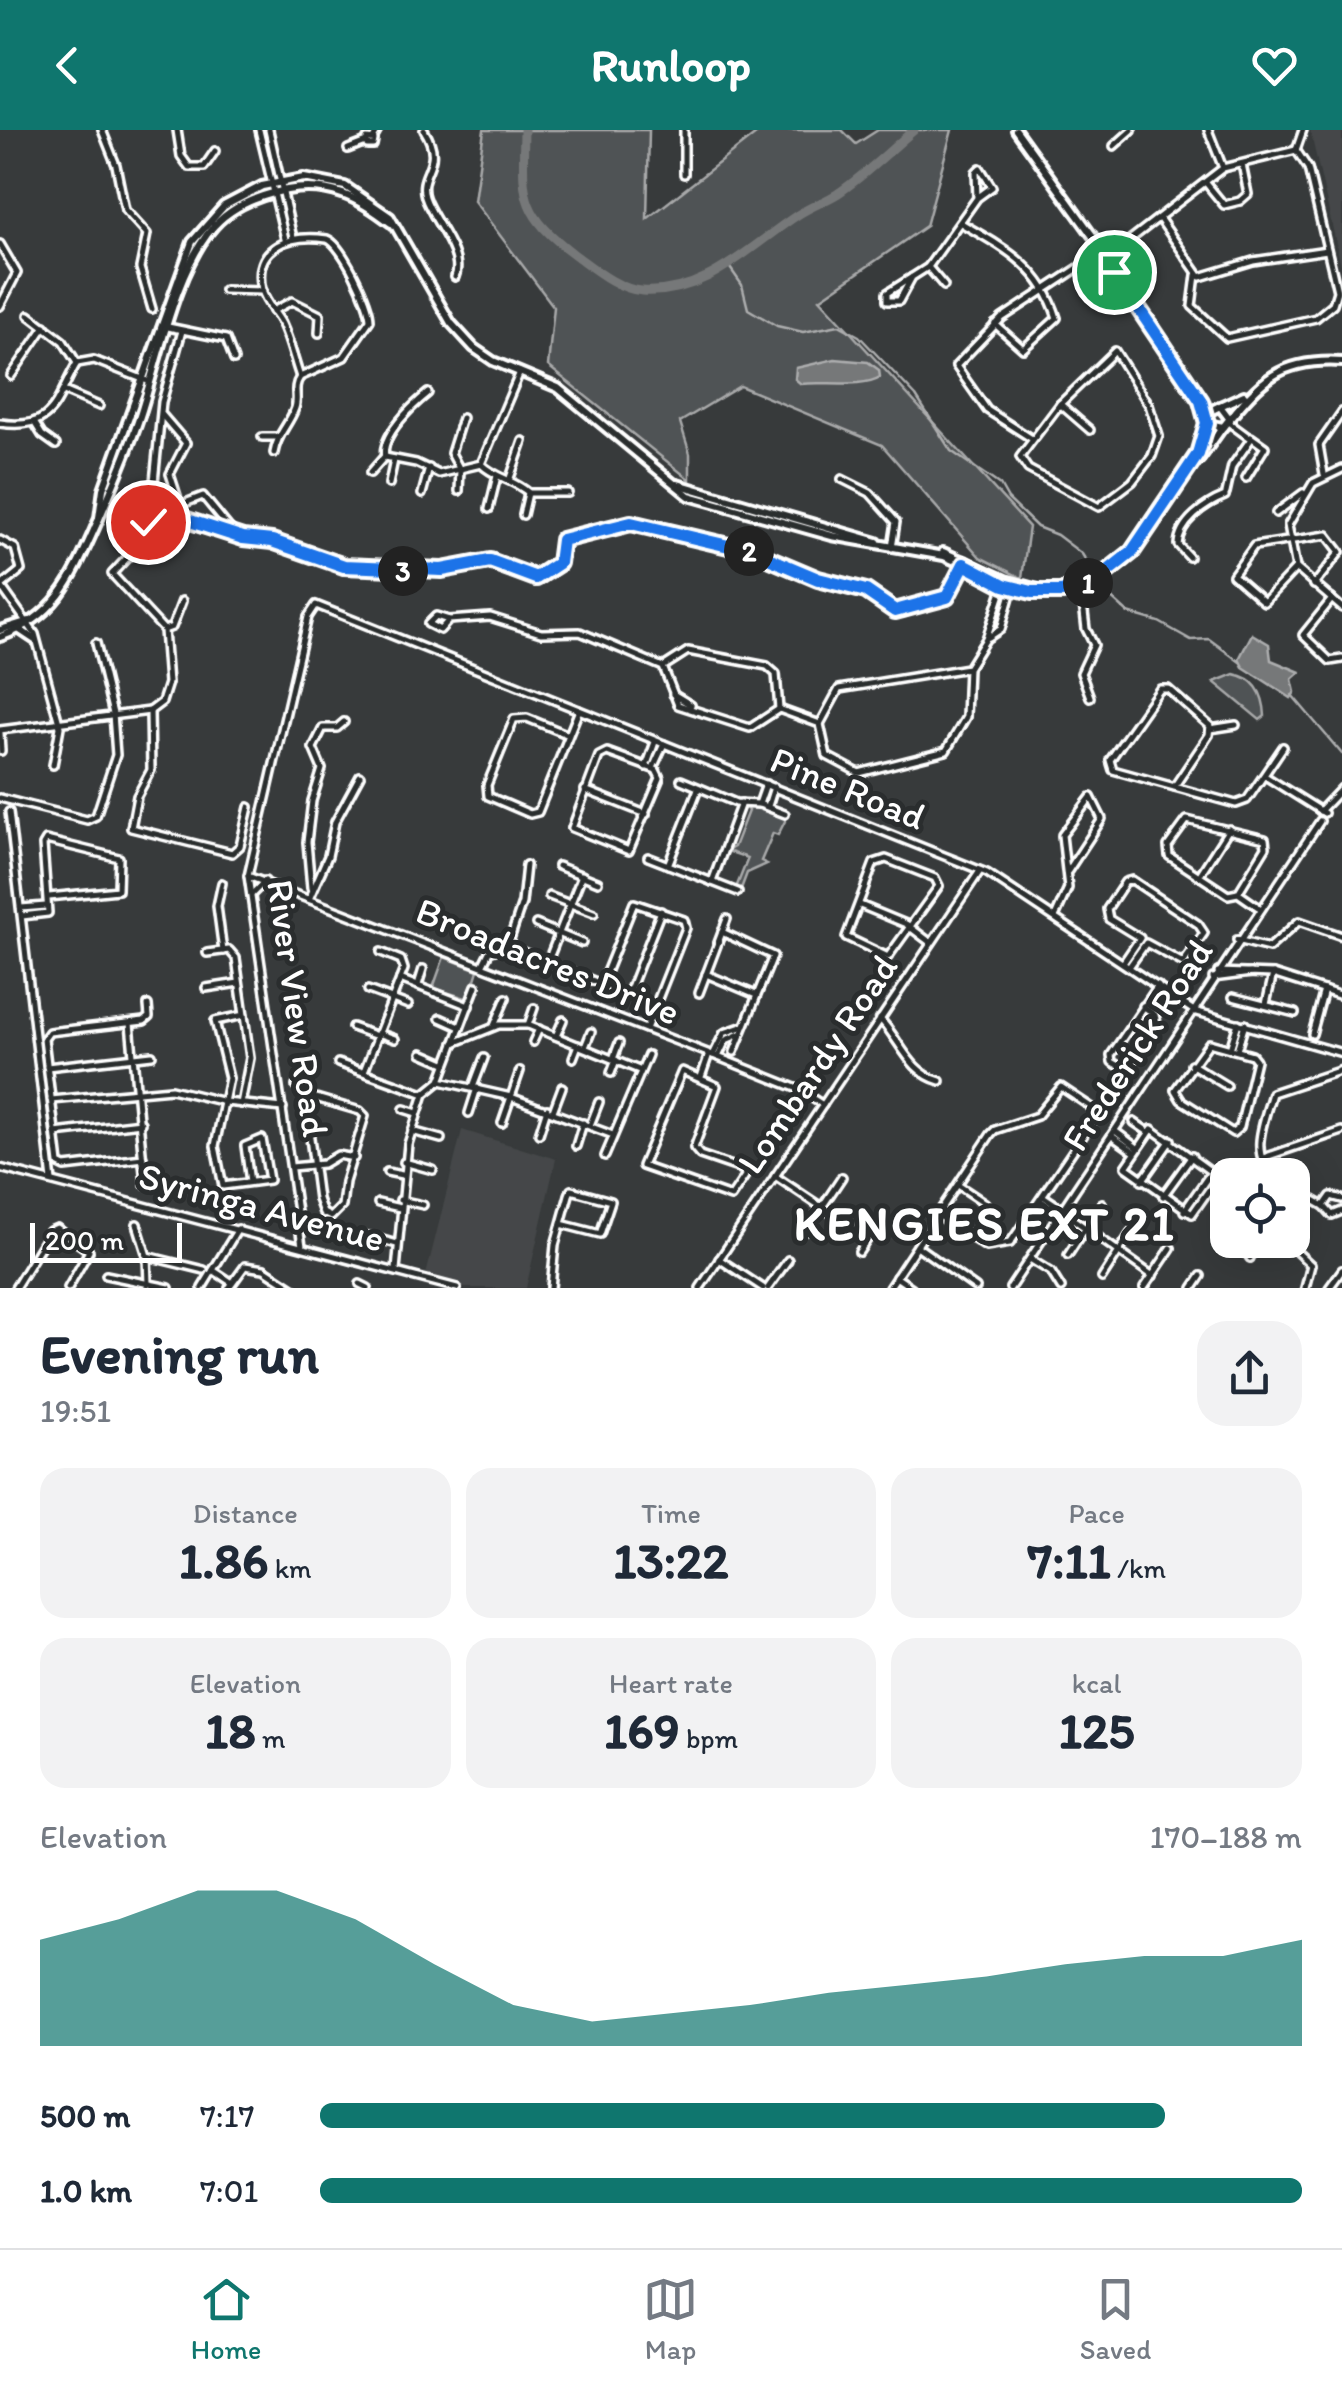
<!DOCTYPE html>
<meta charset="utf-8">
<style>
:root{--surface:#fff;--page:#f2f2f3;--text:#1f2937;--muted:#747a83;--line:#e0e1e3;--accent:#0f766e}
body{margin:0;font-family:Itim,sans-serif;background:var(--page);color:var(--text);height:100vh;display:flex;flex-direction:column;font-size:38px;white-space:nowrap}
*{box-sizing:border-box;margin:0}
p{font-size:32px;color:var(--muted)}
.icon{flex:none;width:55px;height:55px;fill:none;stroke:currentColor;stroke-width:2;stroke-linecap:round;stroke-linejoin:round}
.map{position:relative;height:1158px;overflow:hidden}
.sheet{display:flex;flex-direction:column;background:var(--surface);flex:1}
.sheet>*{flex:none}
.buttons{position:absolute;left:1210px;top:1028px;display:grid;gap:20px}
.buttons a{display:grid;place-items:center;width:100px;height:100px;border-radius:20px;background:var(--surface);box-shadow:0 10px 40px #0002;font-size:50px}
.scale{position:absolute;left:30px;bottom:25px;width:152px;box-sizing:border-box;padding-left:10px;border:5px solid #fff;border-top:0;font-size:28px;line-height:35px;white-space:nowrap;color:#fff;-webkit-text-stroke:8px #2a2d2e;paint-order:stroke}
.pin{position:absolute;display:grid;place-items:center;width:85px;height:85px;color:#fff;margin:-42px;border:5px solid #fff;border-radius:50%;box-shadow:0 2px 10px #0007}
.km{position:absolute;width:50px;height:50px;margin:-25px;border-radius:50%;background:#222;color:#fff;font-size:28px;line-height:50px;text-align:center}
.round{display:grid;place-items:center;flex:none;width:105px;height:105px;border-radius:30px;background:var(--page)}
.summary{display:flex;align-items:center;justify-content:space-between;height:170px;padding:0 40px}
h1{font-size:55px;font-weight:700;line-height:75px}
.stats{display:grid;grid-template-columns:repeat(3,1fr);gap:15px;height:170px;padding:10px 40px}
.stats div{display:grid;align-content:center;border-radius:25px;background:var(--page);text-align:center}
.stats b{font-size:50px;font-weight:700}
.stats small{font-size:28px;font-weight:400}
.stats p{font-size:28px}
.chart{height:280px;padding:20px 40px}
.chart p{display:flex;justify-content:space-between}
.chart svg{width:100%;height:180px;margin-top:10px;fill:var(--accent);opacity:.7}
ul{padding:0 40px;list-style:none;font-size:32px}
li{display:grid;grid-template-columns:160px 120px 1fr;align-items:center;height:75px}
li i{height:25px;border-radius:12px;background:var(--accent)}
header{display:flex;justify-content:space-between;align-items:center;height:130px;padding:0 40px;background:var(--accent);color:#fff;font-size:45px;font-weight:700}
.tabs{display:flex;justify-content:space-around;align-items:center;height:140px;border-top:2px solid var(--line);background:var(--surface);font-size:28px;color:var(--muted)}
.tabs a{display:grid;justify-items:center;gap:5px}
.tabs .on{color:var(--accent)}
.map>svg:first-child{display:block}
.built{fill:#444748}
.green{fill:#505354;stroke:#a8a9aa;stroke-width:2.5}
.water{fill:#767879;stroke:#adaeaf;stroke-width:2.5}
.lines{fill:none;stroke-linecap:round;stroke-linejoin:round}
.stream{stroke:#adaeaf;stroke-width:2.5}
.river{stroke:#767879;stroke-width:9}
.minor-tunnel{stroke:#4b4e4f;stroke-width:5;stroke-dasharray:5 2.5;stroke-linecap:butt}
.minor-casing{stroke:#fff;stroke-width:12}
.tertiary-casing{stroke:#fff;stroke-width:14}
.minor{stroke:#2a2d2e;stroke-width:5}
.tertiary{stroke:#2a2d2e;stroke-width:6}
.route-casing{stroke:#fff;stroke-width:20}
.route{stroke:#1a73e8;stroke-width:12}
.labels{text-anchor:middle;stroke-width:10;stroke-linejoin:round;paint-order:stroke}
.street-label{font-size:38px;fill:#fff;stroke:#2a2d2e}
.district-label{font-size:48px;font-weight:bold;letter-spacing:2.5px;fill:#fff;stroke:#2a2d2e}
</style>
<header><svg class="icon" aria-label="back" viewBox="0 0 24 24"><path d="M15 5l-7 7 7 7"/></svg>Runloop<svg class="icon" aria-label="heart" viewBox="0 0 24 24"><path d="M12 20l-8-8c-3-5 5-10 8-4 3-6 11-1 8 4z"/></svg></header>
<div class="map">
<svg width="1342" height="1158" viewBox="0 0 1342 1158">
<rect width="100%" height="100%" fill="#373a3b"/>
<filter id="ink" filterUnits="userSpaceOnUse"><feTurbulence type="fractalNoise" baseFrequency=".01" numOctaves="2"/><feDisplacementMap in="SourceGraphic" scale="20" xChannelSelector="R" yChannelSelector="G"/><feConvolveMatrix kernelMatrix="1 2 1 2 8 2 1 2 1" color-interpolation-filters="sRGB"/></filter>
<g filter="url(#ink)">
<g class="built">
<polygon points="1310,0 1342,0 1342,139"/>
<polygon points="462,1000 556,1029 526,1158 459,1158 425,1149"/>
</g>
<g class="green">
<polygon points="484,0 649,0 647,89 761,0 842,0 856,14 878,0 952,0 926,96 820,169 1029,397 1022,448 980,427 882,315 740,256 680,292 690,324 690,350 548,236 554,177 474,71"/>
<path d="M1234 544C1256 548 1264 564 1265 586L1260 590 1214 552Z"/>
<polygon points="745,676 757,676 786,689 778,705 773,703 761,731 767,734 747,743 741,759 736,758 748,728 727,721 734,717 748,681"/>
<polygon points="444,827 478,840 469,869 433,858"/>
</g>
<g class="water">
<path d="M835 229 868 232 879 240 880 247C863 258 822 251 801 254L795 249 796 238Z"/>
<polygon points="1252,504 1269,514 1271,530 1300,542 1292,549 1295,562 1291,568 1243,537 1239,529"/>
</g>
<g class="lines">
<g class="stream">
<polyline points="728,135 742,155 748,179 777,196 803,202 839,195 859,206 916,266 951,321 1000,355 1008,369 1037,397 1057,405 1082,424 1106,463 1128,483 1159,492 1191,510 1209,509 1240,532"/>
<polyline points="1292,565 1342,624"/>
</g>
<path class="river" d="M524 0C523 65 518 82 575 125 593 138 619 160 642 161 705 165 748 118 796 86 809 77 824 72 837 64 864 46 889 21 914 0"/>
<polyline class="minor-tunnel" points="1316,690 1318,685"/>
<g class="minor-casing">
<g id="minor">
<polyline points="102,0 116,35 125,80 147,104 140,138 152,179"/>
<polyline points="177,0 181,26 189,37 204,37 215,21"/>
<polyline points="259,0 285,109"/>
<polyline points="269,0 293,108"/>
<path d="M424 0C446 35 417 41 425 67 432 90 465 124 455 147"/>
<polyline points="684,0 684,44"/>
<polyline points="1208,0 1223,38"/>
<polygon points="367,9 374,10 373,15 367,15"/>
<polyline points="373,9 378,0"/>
<polyline points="1114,16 1132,0"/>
<polyline points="348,19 366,12"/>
<polyline points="1296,20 1303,0"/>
<polyline points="1206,53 1224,75 1240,71 1248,64 1242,34"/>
<polyline points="1159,88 1200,147 1253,131 1327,120"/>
<path d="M961 93C1004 118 1041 136 1057 188L1023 219 995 194"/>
<path d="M327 109C342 114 370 173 370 190L344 227 300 247C294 230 290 211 282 194 276 182 265 173 262 160 252 115 291 104 327 109Z"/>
<polyline points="0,114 17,143 0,176"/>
<polyline points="1106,120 1124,113"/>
<polyline points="1109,126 1223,38 1296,20"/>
<polyline points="928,137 944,156"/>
<polyline points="1081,137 1099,132"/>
<polyline points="1196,145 1192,176 1227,208 1316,188 1333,174 1337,161 1308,38 1296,20"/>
<polyline points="912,147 899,171 887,171 887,163 928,137 977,68 992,57 980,38 976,42 977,68"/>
<polyline points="224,160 263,161"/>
<polyline points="273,181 292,171 320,185 319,203"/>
<polyline points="29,185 63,211 77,233"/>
<polyline points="168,197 226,209 234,230"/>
<polygon points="1115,221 1149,275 1159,306 1152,326 1132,352 1099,377 1028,339 1020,327 1060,274"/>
<polyline points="77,233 94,230 150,252"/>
<polyline points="11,246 45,196"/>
<polyline points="66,262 99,276"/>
<polyline points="1060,274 1090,300"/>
<polyline points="162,285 186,313 170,344 180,375 203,366 235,405 271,411 353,438 442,440 489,431 536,448 559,433 562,410 631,393 754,422 818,449 861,459 903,482 947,467 964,434"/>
<polyline points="34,292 42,305 56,315"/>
<path d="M0 293C56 301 55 270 77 233"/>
<polyline points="262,307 277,307"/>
<polyline points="1032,309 987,280 956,236 1002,188 1095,127"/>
<path d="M274 323C277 304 289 295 295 278 299 266 292 259 300 247"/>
<polyline points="385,327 416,333 439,344 481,334"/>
<path d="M385 327C380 306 412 276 428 263"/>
<polyline points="481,334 520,242"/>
<path d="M481 334C495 348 513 349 529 363H568"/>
<polyline points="1342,339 1313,353 1288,395 1296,438 1342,478"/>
<polyline points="370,343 384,327"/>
<polyline points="1324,344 1319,315 1342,282"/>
<polyline points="510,348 523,311"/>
<polyline points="1246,348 1265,317 1251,307"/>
<polyline points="842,349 870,363 896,392 892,418"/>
<polyline points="389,354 394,330"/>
<polyline points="459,361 460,340 451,323 462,288"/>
<polyline points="1226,363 1232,336 1251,309 1228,292"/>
<polyline points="422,364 429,338"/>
<polyline points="160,375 187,390 227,400"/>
<polyline points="489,379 497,346"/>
<polyline points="1276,383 1303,363"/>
<polyline points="523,385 528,363"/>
<polyline points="0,410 15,418 21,440 0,457"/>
<path d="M1189 427 1178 415C1179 392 1205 374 1225 366"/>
<polyline points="1296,438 1264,472 1233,445 1254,416 1327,405 1340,422 1314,455"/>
<polyline points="1,456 35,504 60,597 53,635"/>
<polyline points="1081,456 1086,499 1094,515 1081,543 1090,567"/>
<polyline points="1332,469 1303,505 1330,531 1342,529"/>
<polyline points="449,490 440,500 428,494 436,486 449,490 490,487 541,503 580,502 663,537 678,575 750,598 779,579"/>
<polyline points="164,500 172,497 182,471"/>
<polyline points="989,507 1001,499 1013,456"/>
<polyline points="663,537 688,521 767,536 776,544 779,579"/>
<polyline points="968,538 839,559 820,594 827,626 859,643 946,621 966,587 968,538 986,509 1005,451"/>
<polyline points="673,564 691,575"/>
<polyline points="779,579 820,594"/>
<polyline points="150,581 162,572 168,553 164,500 112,444 138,416 162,371 154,352 162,272 182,201"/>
<polyline points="150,581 151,640 137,666 131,698 232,723 240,716 249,677"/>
<polyline points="1210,599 1236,595"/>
<polyline points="0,600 150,581"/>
<polyline points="0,603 1,621"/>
<polyline points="569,605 527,588 514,589 487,655 488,666 530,684 538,682 579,580"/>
<polygon points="607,622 656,640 660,648 629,721 572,698 599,626"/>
<polyline points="646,637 655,612"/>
<polyline points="653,638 664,614"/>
<polyline points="1265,646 1324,683"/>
<polyline points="681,650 736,673 759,674 785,684"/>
<polyline points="1174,657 1209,605 1210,596 1168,559 1160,559 1110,630 1113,640 1236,674 1247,670 1283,617"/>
<polyline points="585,660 646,684"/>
<polyline points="0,668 87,690 96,686 116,625 113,584 96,513"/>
<polyline points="759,674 766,654"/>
<polyline points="768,676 774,657"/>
<polyline points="1320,681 1342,658"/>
<polyline points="9,682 52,1051"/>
<polyline points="648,727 738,762"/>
<polygon points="886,729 935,748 939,756 888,827 846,807 874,733"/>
<polyline points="668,735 698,659"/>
<polyline points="558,736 598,752"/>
<polyline points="248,746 718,927 798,959 823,975"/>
<polyline points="1199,746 1229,699"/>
<polyline points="712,752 741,673"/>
<polyline points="222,753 217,776 223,821"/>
<polyline points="311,758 307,712 312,671 322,639 313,618 323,598 337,598 344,592"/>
<polyline points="1238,763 1266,717 1265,709 1187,690 1168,716 1169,726 1228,765 1238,763 1261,779"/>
<polyline points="251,765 265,751"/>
<polyline points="549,766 594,783"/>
<polyline points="310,767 328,726 335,692 360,646"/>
<polyline points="860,775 906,794 931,813"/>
<polyline points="21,778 46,776"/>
<polyline points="22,786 48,783 43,715 46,710 119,728 118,760 49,767"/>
<polyline points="1055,787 1068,758 1062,705 1091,667 1102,689 1068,741"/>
<polyline points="536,794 582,813"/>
<polyline points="722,802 773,826 734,922"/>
<polyline points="1237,810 1269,818 1299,791 1342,806"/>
<polyline points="523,822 655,876"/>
<polyline points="207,823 229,820 236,828 250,928 241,974"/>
<polyline points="547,833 582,745"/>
<polyline points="1123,833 1140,808 1109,789 1107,779 1125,752 1132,750 1198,794 1204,803 1183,833 1146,813 1129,837"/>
<polyline points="483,834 489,822 508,815 522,773 526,735"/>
<polyline points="1218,842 1273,844 1342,866"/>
<polyline points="706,844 756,865"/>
<polyline points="1213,848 1251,843"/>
<polyline points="400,849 469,876"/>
<polyline points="418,855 423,839"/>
<polyline points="601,855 634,773 684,790 686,798 646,899"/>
<polyline points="206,858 239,853"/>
<polyline points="368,860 408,875"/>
<polyline points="699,863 727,789"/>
<polyline points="628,865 661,781"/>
<polyline points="1233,867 1295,883"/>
<polyline points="1266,874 1273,844"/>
<polyline points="1143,876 1155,885 1157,893 1130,935 1123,938 1112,932 1111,925 1158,856"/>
<polyline points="244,885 215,891 229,948 215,1016 223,1056 269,1050 262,1009 245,1016 250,1052"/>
<polyline points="440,888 460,897"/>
<path d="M880 889C901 911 909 943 940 951"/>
<polyline points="130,893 145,1054"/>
<polyline points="528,895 534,878"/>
<polyline points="494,896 506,868"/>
<polyline points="352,897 377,906"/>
<polyline points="378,903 395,909"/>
<polyline points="1312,904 1324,860"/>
<polyline points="556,906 563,890"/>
<polyline points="533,912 539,899"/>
<polyline points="454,913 499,895 528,895 639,940"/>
<polygon points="1209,913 1252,925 1256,930 1240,997 1233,1003 1181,970 1175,960"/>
<polyline points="585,917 591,902"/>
<polyline points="1230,919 1238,893"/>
<polyline points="1237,920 1245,894"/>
<polyline points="422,923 445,933"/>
<polyline points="713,925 724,903 744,896"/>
<polyline points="718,927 726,910 742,903"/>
<polyline points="573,928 578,915"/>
<polyline points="613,929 619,913"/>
<polyline points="338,933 424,964"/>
<polyline points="1191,934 1227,956"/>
<polyline points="47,937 152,925"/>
<polyline points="364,941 404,839 401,830 381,822"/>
<polygon points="682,941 717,956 694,1018 700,1025 744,1040 745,1046 731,1067 642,1036"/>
<polyline points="611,943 616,930"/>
<polyline points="701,947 709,924"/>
<polyline points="440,951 511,967 613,1005"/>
<polyline points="296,956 309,966 360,981 365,986 345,1052 342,1076 331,1087 323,1083 318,1069 306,977 309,966"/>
<polyline points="473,957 484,928"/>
<polyline points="51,970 171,959 225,972 283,978"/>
<polyline points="404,979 417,983"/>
<polyline points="553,981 562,957"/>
<polyline points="469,983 477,958"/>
<polyline points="1134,992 1147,1001"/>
<polyline points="502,993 520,941"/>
<polyline points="590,995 599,972"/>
<polygon points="1152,999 1218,1047 1192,1084 1126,1037"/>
<polyline points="412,1001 441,1009"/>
<polyline points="1115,1001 1136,1017"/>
<polyline points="55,1003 141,993"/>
<polyline points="539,1004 547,979"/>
<polyline points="1112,1006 1133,1021"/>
<polyline points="576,1016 583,993"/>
<polyline points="605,1026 648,925"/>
<polyline points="143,1028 65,1037 59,1034 44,909 49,902 144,891 149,887 148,875"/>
<polyline points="1263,1028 1342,1001"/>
<polyline points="404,1032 433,1040"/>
<polyline points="291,1037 323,1034 338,1025 354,1028"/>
<polyline points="0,1038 457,1158"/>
<polyline points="387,1042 402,1045"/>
<path d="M1273 1045C1248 1024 1265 989 1272 963L1342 940"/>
<polyline points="775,1046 868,1108"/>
<polyline points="1142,1051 1171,1010"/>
<polyline points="958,1055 985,1073"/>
<polyline points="1292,1058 1324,1076"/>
<polyline points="1043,1066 1064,1080"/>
<polyline points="1163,1066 1192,1026"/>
<polyline points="1342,1069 1331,1066 1324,1076 1332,1085 1342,1081"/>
<polyline points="400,1070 423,1075"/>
<polyline points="1040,1070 1062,1085"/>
<polyline points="378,1073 400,1078"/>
<polyline points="1184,1081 1212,1041"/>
<polyline points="1063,1082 1153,1146"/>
<polyline points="137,1094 147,1126 148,1154"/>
<polyline points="1292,1099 1298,1089"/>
<polyline points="806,1101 842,1047"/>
<polyline points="368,1106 397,1114"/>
<polyline points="1284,1110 1311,1135 1305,1158"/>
<polyline points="302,1116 248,746 308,487 316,475 987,743 1194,881 1342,923"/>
<polyline points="917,1116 976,1158"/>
<polyline points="859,1122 885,1083"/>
<polyline points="1068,1125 1102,1073"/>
<polyline points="147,1126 204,1140"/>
<polyline points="1250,1128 1247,1123 1266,1110"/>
<polyline points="719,1129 763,1158"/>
<polyline points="1030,1129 1051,1142 1061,1158"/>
<polyline points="213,1140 231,1152"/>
<polyline points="396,1140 408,1014 424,964 440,951 476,856"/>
<polyline points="106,1145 169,1158"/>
<polyline points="896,1147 912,1158"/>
<polyline points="1102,1148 1134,1098"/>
<polyline points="360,1154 368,1158"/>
<polyline points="15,1158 50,1101 57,1098 89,1121 68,1158"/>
<polyline points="202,1158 238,1099"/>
<polyline points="229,1158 245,1136 264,1139 293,1158"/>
<polyline points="551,1158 555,1115 569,1065 571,1060 611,1071 600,1104 561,1094"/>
<polyline points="700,1158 980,741"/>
<polyline points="768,1158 788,1130"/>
<polyline points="889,1158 991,1004 995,1000 1037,986 1061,957 1094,979 1093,991 1010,1113 986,1117 937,1085"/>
<polyline points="1010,1158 1320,691"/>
<polyline points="1144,1158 1171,1118"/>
<polyline points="1193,1158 1201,1146"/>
<polyline points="1329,1158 1342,1140"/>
</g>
</g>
<g class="tertiary-casing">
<g id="tertiary">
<polyline points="1016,0 1102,119"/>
<polyline points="1109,129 1099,132 1096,123 1108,122 1113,142 1197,265 1205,286"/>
<polyline points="1220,276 1244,265"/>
<polyline points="1206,283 1220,276 1229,288"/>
<path d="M1208 294 1223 297C1260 252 1278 228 1342 232"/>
<polyline points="1200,329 1222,298"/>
<polyline points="677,354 877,412"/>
<polyline points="99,388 103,359 192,112 224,76 262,56 304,48 345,56 390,87 451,193 474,218 493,231 558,258 689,366 832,406 944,426 1025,461 1067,460 1098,449 1124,431 1199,324 1207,293"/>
<polyline points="943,422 1005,450 1038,459"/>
<polyline points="0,500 29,491"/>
<polyline points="20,500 35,510"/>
<path d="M0 507C59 486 74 444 98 391 113 356 128 322 140 286 158 231 175 139 214 96 233 75 260 65 287 60 329 52 359 68 391 93"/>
</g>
</g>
<use href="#minor" class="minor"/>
<use href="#tertiary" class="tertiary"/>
</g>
</g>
<g class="lines" filter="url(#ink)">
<g class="route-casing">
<polyline id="route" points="148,392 160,376 187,390 243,408 272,411 344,436 442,440 490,431 536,448 559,433 562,410 631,393 754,422 818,449 866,461 895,481 947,467 964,434 1004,455 1032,462 1062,462 1098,449 1132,422 1198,324 1207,293 1201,271 1114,142"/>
</g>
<use href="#route" class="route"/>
</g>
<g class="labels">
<g class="street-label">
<text transform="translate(848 658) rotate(22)" y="13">Pine Road</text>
<text transform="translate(548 831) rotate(22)" y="13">Broadacres Drive</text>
<text transform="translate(298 878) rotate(82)" y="13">River View Road</text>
<text transform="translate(1137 915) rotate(-57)" y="13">Frederick Road</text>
<text transform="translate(817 934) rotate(-56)" y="13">Lombardy Road</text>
<text transform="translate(262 1077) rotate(15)" y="13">Syringa Avenue</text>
</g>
<g class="district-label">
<text x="985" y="1110">KENGIES EXT 21</text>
</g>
</g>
</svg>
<div class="buttons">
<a><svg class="icon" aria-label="locate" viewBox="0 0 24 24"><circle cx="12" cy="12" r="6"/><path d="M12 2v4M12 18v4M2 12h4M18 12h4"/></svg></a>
</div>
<div class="scale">200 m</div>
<div class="pin" style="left:1114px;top:142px;background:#1e9e55"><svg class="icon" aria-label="arrive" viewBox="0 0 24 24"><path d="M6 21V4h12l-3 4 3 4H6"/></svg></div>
<div class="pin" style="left:148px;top:392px;background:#d93025"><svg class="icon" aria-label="check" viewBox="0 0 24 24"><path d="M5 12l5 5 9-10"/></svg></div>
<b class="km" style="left:1088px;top:453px">1</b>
<b class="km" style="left:749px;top:421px">2</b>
<b class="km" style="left:403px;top:441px">3</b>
</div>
<section class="sheet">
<div class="summary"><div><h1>Evening run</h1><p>19:51</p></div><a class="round"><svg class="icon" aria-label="share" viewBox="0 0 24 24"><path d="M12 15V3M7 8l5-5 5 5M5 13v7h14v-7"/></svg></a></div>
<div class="stats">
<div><p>Distance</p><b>1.86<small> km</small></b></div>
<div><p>Time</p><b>13:22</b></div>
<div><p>Pace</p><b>7:11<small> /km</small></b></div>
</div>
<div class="stats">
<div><p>Elevation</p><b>18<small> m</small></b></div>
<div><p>Heart rate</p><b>169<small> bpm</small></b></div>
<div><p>kcal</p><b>125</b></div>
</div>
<div class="chart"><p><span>Elevation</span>170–188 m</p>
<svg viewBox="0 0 160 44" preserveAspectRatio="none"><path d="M0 44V18L10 13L20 6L30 6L40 13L50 24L60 34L70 38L80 36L90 34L100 31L110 29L120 27L130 24L140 22L150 22L160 18V44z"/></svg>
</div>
<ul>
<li><b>500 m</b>7:17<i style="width:86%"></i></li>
<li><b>1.0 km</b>7:01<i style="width:100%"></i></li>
</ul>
</section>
<nav class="tabs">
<a class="on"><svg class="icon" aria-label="home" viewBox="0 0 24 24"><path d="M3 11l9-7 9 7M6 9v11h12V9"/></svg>Home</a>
<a><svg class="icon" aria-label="map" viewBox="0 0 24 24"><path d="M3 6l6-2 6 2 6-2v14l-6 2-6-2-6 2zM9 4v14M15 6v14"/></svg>Map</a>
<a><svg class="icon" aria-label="saved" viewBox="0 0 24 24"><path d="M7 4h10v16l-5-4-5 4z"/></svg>Saved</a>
</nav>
